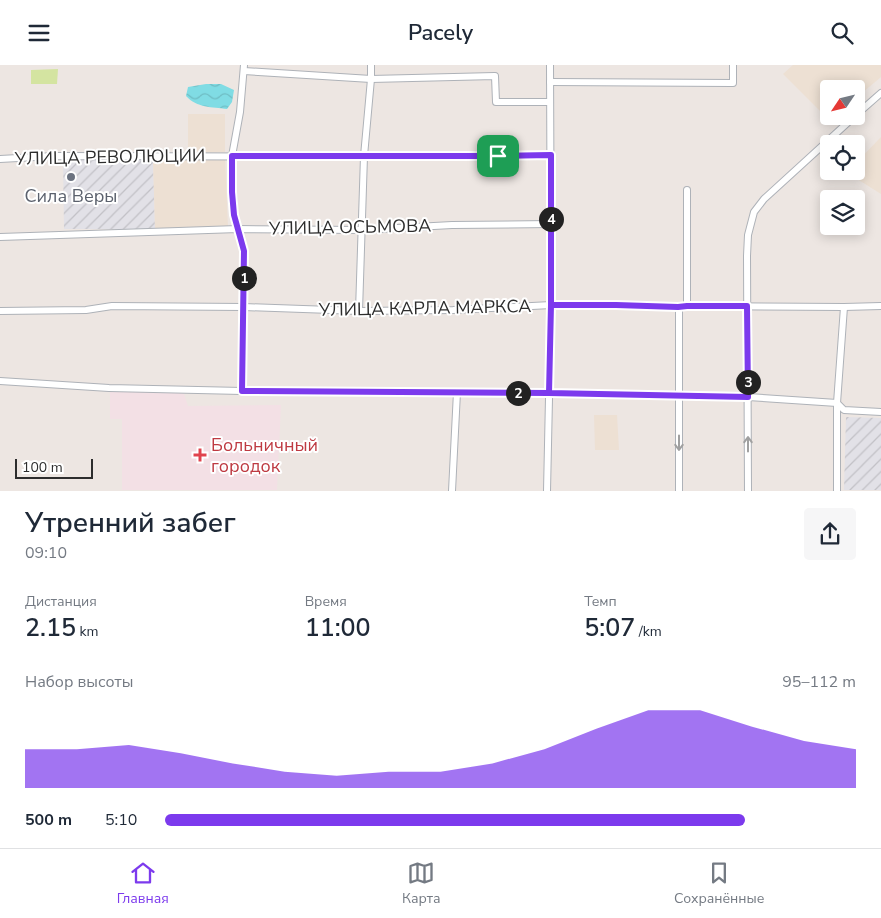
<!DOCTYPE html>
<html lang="ru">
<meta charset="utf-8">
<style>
:root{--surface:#fff;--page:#f6f6f7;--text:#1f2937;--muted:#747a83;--line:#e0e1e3;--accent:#7c3aed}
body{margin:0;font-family:"Nunito Sans",sans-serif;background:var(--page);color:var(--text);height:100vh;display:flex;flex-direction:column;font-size:19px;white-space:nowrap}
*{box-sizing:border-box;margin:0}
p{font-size:16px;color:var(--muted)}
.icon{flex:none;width:28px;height:28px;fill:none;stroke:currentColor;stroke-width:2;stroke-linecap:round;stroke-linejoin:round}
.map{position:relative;height:426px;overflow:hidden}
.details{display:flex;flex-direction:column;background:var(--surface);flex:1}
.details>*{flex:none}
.needle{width:32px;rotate:235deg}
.tools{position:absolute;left:820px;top:15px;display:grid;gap:10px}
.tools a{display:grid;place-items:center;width:45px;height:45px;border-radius:5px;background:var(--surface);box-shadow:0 2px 12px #0003;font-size:25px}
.scale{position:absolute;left:15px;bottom:12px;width:78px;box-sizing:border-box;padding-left:5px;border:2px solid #2d2d2d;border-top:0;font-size:14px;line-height:18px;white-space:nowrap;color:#2d2d2d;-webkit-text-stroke:4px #fff;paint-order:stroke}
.pin{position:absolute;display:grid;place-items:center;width:42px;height:42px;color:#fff;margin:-21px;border-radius:10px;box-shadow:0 2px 8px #0006}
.km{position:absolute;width:25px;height:25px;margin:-12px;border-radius:50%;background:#222;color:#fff;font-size:14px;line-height:25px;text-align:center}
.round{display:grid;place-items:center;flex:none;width:52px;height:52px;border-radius:5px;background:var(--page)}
.overview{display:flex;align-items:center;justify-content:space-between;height:85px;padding:0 25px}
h1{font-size:28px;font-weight:600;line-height:38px}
.figures{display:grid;grid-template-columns:repeat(3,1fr);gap:8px;height:85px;padding:5px 25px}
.figures div{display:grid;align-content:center}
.figures b{font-size:25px;font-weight:600}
.figures small{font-size:14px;font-weight:400}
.figures p{font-size:14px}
.chart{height:140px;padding:10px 25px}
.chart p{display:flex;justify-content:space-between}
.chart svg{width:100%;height:90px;margin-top:5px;fill:var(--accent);opacity:.7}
ul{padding:0 25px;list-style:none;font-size:16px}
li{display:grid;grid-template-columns:80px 60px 1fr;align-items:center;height:38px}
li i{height:12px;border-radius:6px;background:var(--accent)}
header{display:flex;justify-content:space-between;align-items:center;height:65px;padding:0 25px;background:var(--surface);font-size:22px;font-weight:600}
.dock{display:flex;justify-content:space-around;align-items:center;height:70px;border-top:1px solid var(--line);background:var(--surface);font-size:14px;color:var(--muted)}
.dock a{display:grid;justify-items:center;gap:2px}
.dock .selected{color:var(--accent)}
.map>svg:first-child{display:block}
.industrial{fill:url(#industrial-furrows)}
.education{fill:#ede0d3}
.medical{fill:#f3e0e5}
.pitch{fill:#d4e4a1}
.water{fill:url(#water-waves)}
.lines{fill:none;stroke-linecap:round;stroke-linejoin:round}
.minor-casing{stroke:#aeb2b8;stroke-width:8}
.minor{stroke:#fff;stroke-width:6}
.oneway{stroke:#a0a0a0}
.route-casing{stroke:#fff;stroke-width:10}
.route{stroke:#7c3aed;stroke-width:6}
.worship-dot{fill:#6b7280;stroke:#fff;stroke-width:2}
.health-dot{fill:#e0444e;stroke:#fff;stroke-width:2}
.labels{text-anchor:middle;stroke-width:4;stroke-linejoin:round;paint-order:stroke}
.street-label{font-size:18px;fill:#2d2d2d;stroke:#fff}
.worship-label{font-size:18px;fill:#5b616d;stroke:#fff}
.health-label{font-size:18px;fill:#be3a42;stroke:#fff;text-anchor:start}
</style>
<header><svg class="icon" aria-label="menu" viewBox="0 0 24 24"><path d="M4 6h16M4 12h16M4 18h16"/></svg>Pacely<svg class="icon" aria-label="search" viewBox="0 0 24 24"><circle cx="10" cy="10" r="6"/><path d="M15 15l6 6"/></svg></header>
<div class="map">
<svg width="881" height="426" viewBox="0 0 881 426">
<defs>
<pattern id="industrial-furrows" width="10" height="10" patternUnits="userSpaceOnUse" patternTransform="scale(1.25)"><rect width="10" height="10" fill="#e2e1e7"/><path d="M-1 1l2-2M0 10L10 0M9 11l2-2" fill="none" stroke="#c2c1c6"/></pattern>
<pattern id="water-waves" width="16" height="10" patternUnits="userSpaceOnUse" patternTransform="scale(1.25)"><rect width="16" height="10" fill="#80dce4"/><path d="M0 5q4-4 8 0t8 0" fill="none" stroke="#6fbdc4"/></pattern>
</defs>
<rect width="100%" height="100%" fill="#ede6e2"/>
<g class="industrial">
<polygon points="153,94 155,164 64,164 63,95"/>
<polygon points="846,352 881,353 881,425 844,425"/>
</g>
<g class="education">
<polygon points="793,0 881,0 881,12 856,33 856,24 829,24 829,51 835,51 830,56 783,9"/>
<polygon points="188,49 225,49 225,87 188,88"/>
<polygon points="881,72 881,129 846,107 856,106 856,98"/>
<polygon points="153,94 225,94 228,162 155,164"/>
<polygon points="594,350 617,350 619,385 595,385"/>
</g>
<polygon class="medical" points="110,326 183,326 188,341 281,340 277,425 122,425 122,354 110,354"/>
<polygon class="pitch" points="58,4 57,19 31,19 31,5"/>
<path class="water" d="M206 19H221L234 25 232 37 227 44C212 42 197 43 186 31L188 22Z"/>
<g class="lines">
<g class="minor-casing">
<g id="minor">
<polyline points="244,6 371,14 495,11 496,37 550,37"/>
<polyline points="550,17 733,18 733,0"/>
<polyline points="856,50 881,28"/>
<polyline points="0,94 54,91 453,92 551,90"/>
<polyline points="687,125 687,241"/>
<polyline points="0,172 238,164 361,165 452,160 551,159"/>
<polyline points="679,242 679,426"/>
<polyline points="0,246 86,245 112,241 244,242 359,246 453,245 551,240 617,240 679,242 687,241 844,242 881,241"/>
<polyline points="359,246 364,91 371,14 371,0"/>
<polyline points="0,316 109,323 242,326 549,328 748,332 837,338 844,345 881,347"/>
<polyline points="242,326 244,186 234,150 232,109 232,91 240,47 244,0"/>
<polyline points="452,426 457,327"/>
<polyline points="547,426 551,240 550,0"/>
<polyline points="748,426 747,191 748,170 754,147 764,134 855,51"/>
<polyline points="837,426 837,338 844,242"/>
</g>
</g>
<use href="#minor" class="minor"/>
</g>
<defs><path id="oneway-shaft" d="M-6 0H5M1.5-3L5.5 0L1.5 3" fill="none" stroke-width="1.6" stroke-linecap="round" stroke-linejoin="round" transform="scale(1.25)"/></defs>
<g class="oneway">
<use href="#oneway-shaft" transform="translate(679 378) rotate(90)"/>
<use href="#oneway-shaft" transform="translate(748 379) rotate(-90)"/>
</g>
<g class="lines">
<g class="route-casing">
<polyline id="route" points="498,91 232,91 232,127 234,150 244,186 242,326 549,328 551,240 616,240 678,242 687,241 747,241 748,332 549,328 551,240 551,90 498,91"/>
</g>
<use href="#route" class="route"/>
</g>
<circle class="worship-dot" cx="71" cy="112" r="5"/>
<path class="health-dot" d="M197.5 382.5h5v5h5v5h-5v5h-5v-5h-5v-5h5z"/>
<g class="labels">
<g class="street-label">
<text transform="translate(110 92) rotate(-1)" y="6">УЛИЦА РЕВОЛЮЦИИ</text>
<text transform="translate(350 162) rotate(-1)" y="6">УЛИЦА ОСЬМОВА</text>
<text transform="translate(425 243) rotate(-1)" y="6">УЛИЦА КАРЛА МАРКСА</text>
</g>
<g class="worship-label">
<text x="71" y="137">Сила Веры</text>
</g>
<g class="health-label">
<text x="211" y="386">Больничный<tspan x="211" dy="21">городок</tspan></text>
</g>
</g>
</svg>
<div class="tools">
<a><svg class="needle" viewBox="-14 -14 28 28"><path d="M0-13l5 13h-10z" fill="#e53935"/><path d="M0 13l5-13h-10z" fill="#747a83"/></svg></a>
<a><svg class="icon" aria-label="locate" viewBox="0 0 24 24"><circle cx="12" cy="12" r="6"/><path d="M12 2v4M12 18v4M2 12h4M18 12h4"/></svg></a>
<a><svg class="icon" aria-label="layers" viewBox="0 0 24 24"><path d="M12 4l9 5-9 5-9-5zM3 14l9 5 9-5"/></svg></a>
</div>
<div class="scale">100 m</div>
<div class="pin" style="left:498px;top:91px;background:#1e9e55"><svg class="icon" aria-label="arrive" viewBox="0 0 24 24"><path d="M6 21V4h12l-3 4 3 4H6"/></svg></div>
<b class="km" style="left:244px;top:213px">1</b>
<b class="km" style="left:518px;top:328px">2</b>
<b class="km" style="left:748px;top:317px">3</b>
<b class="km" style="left:551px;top:154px">4</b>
</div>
<section class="details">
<div class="overview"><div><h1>Утренний забег</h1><p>09:10</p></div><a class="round"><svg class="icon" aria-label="share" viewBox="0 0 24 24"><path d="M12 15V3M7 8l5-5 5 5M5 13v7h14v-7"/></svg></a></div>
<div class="figures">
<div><p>Дистанция</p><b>2.15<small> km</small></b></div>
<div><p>Время</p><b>11:00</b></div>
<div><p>Темп</p><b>5:07<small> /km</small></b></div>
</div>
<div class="chart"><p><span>Набор высоты</span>95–112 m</p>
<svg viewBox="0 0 160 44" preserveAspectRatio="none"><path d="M0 44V25L10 25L20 23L30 27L40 32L50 36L60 38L70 36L80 36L90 32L100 25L110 15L120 6L130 6L140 14L150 21L160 25V44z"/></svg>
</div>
<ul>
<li><b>500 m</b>5:10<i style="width:84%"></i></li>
</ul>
</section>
<nav class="dock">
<a class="selected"><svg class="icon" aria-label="home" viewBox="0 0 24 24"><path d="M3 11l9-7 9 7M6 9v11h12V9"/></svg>Главная</a>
<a><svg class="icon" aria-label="map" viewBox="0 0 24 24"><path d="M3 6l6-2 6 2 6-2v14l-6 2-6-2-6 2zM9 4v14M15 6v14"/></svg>Карта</a>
<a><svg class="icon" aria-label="saved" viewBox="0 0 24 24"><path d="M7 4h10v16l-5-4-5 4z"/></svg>Сохранённые</a>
</nav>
